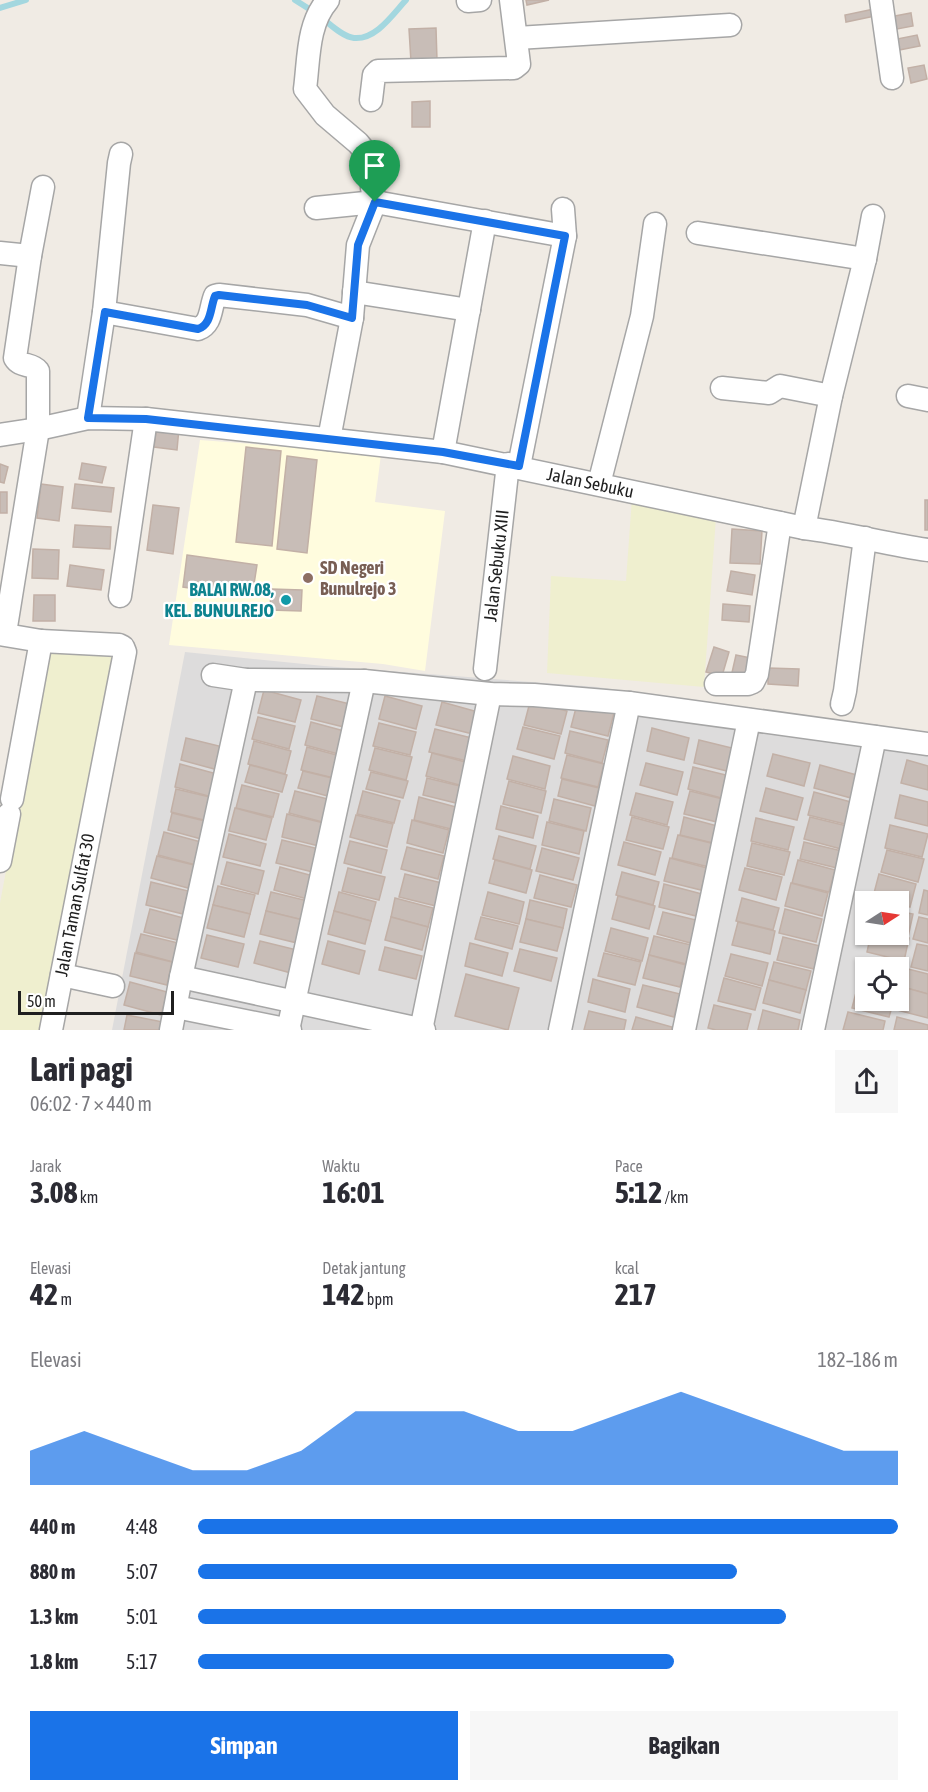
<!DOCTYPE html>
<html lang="id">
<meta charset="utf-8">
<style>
:root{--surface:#fff;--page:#f7f7f7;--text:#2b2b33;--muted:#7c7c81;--accent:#1a73e8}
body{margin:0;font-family:"Asap Condensed",sans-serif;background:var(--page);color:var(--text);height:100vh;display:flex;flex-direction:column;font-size:22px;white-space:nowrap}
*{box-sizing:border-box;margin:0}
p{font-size:20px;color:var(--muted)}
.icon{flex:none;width:33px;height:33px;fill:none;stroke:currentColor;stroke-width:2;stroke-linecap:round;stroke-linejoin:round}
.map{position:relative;height:1030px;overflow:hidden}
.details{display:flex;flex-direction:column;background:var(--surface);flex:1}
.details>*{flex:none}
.needle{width:39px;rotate:78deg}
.buttons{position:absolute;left:855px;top:891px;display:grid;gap:12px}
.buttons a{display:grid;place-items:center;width:54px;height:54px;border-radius:0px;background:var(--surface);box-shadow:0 2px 4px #0004;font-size:30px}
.scale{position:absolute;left:18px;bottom:15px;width:156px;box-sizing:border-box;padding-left:6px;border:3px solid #1f1f1f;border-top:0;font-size:16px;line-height:21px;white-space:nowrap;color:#1f1f1f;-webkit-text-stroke:4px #fff;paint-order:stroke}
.pin{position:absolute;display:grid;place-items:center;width:51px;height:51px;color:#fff;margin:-62px -26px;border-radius:50% 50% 50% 0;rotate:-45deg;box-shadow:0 0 6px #0007}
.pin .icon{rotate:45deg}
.round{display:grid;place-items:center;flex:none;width:63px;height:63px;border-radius:0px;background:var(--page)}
.summary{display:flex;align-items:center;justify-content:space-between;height:102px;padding:0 30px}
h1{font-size:33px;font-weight:700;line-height:45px}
.metrics{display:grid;grid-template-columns:repeat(3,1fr);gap:9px;height:102px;padding:6px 30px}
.metrics div{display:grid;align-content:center}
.metrics b{font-size:30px;font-weight:700}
.metrics small{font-size:16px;font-weight:400}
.metrics p{font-size:16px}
.chart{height:168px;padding:12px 30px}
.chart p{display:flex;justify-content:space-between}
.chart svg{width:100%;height:108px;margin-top:6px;fill:var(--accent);opacity:.7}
.primary-button{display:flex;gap:12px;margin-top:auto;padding:12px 30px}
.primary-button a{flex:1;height:69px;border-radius:0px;background:var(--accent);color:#fff;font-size:24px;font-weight:700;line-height:69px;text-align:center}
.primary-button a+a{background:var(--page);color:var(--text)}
ul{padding:0 30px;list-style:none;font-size:20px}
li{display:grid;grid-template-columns:96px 72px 1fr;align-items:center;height:45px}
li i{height:15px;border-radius:8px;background:var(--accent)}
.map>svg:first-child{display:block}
.residential{fill:#dddcdc;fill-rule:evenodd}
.education{fill:#fffcde}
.farmland{fill:#efefcf}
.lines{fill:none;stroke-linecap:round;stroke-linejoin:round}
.stream{stroke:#a3d7df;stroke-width:6}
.building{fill:#c8bdb7;stroke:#c2b0a6;stroke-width:1.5}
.minor-casing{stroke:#a6a6a6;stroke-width:25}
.minor{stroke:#fff;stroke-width:22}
.route-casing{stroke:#fff;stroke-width:12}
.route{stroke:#1a73e8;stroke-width:8}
.education-dot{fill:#8d6e63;stroke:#fff;stroke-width:2}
.culture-dot{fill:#0f9aa8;stroke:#fff;stroke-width:2}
.labels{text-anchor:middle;stroke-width:4.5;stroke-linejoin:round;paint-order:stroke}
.street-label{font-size:18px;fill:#1f1f1f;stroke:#fff}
.education-label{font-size:18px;font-weight:bold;fill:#785e54;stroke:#fff;text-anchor:start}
.culture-label{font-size:18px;font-weight:bold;fill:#0d838f;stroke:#fff;text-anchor:end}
</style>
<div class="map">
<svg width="928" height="1030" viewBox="0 0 928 1030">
<rect width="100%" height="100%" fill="#f0ebe4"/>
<path class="residential" d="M185 652 324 666 597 687 928 735V1030H112ZM866 902H898V934H866ZM866 968H898V1000H866Z"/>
<polygon class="education" points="200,440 381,454 375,502 445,511 425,671 383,664 169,645"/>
<g class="farmland">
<polygon points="632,498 716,517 704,687 547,673 551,576 626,581"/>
<polygon points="114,647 47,1030 0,1030 0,903 47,652"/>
</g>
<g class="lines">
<g class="stream">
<polyline points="295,0 314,12"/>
<polyline points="0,8 26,0"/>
<path d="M322 18C331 25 343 37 354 38 376 40 393 14 406 0"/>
</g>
</g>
<g class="building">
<polygon points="526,0 549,0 527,5"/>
<polygon points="879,8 880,15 846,22 845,15"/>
<polygon points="911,13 913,26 892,30 889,17"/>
<polygon points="436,28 437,60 411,62 409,29"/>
<polygon points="917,35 920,46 899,50 897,39"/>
<polygon points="924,65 927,79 911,83 908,68"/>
<polygon points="430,101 430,127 412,127 412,102"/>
<polygon points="157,425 179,428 177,450 154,447"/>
<polygon points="246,447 281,451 272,546 236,542"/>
<polygon points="287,456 317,460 307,553 277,549"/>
<polygon points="82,463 106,467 102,483 79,479"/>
<polygon points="0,464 8,467 4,483 0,482"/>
<polygon points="41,484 63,487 59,521 37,518"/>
<polygon points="75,484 114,488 111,512 72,508"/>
<rect x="0" y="492" width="7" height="21"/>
<rect x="925" y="500" width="3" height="30"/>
<polygon points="153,505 179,508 173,554 147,550"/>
<polygon points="75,525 111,527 110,549 73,547"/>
<polygon points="732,529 762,531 760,564 730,563"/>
<polygon points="33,549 59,550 58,579 32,578"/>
<polygon points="187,555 257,565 252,597 183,587"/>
<polygon points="70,565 104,570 101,590 67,586"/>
<polygon points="731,571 755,575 752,595 727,591"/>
<polygon points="271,589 302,590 301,611 270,610"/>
<polygon points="34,595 55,595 55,621 33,621"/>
<polygon points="723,604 750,606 749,622 722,620"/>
<polygon points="714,647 729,652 722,676 706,672"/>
<polygon points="736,655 751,658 745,681 731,677"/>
<polygon points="768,668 799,669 798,686 768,684"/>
<polygon points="264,690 301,700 295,722 258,713"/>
<polygon points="317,696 354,705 348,728 311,719"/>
<polygon points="385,696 422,706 416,729 379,719"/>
<polygon points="442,702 478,712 473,734 436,725"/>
<polygon points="530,702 567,711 561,734 524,725"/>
<polygon points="577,704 614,713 608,736 571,727"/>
<polygon points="258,717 295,726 289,749 252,739"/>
<polygon points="311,722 348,732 342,755 305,745"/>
<polygon points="379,723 416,732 410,755 373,746"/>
<polygon points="523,727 560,736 554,759 517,749"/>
<polygon points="652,728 689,738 684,760 647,751"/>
<polygon points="435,729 472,738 467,761 429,752"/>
<polygon points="570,731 608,740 602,763 565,753"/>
<polygon points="186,738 223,747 218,770 181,760"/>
<polygon points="699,740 736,749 731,772 694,763"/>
<polygon points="254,741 291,751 285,774 248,764"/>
<polygon points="307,747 344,757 338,779 301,770"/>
<polygon points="375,748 412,757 406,780 369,770"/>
<polygon points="432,753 469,763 463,786 426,776"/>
<polygon points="773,754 810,763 804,786 767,776"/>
<polygon points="567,755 604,764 598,787 561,778"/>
<polygon points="513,756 550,766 545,789 507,779"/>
<polygon points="907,760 928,766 928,790 901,783"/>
<polygon points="646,763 683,772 677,795 640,785"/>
<polygon points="180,764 217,774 212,797 175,787"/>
<polygon points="250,765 287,775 282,792 245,782"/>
<polygon points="820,765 857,775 851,798 814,788"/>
<polygon points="693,767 730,776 725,799 688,789"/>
<polygon points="303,771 340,780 335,798 298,788"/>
<polygon points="371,772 408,781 403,798 366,789"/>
<polygon points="427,778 464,787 460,804 423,795"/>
<polygon points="562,779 599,788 595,806 558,796"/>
<polygon points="509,781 546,791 541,813 503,804"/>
<polygon points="242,785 279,794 273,817 236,808"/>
<polygon points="766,788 803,798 797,820 760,811"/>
<polygon points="176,789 214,798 208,821 171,812"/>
<polygon points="295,791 332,800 326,823 289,813"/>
<polygon points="363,791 400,801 394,823 357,814"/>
<polygon points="690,791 727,800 721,823 684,814"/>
<polygon points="814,792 851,802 845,824 808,815"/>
<polygon points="636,793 673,802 667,825 630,815"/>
<polygon points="900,795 928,802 928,826 895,818"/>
<polygon points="419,797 456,807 451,829 414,820"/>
<polygon points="554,799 591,808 586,831 549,821"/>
<polygon points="501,806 538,816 533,838 496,829"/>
<polygon points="235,808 272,818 266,840 229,831"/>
<polygon points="172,813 209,822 205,840 168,830"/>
<polygon points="287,814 324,823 319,846 282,837"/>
<polygon points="356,815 393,824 387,847 350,837"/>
<polygon points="632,817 669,827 663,849 626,840"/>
<polygon points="684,817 721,827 717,844 680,835"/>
<polygon points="810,817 847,826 841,849 804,839"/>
<polygon points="756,818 794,827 788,850 751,841"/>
<polygon points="412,820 449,830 443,853 407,843"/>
<polygon points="547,822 584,831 579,854 542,845"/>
<polygon points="890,825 928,834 922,857 885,848"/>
<polygon points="164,832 201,842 196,865 158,855"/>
<polygon points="229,834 266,844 260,866 223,857"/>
<polygon points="678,835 715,844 709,867 672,858"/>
<polygon points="499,836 536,846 530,869 493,859"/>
<polygon points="282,840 319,849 313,872 276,863"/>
<polygon points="350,841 387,850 381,873 344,863"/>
<polygon points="624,842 661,852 655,875 618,865"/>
<polygon points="804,842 842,851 837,868 800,859"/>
<polygon points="752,843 790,852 784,875 747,866"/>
<polygon points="407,847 444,856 438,879 401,869"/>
<polygon points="542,848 579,858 573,880 536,871"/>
<polygon points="887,850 924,859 918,882 881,872"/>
<polygon points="157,856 194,865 188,888 151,878"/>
<polygon points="670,858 707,868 701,890 664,881"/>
<polygon points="495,860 532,870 526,893 489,883"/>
<polygon points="798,860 835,870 829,892 792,883"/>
<polygon points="227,862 264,871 258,894 221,884"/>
<polygon points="280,867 317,877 311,900 274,890"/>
<polygon points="348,868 385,877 379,900 342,891"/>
<polygon points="745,868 782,877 776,900 739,890"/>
<polygon points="622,872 659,882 653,905 616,895"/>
<polygon points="405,874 442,883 436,906 399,897"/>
<polygon points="879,874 916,884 910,907 898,904 898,902 873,897"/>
<polygon points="540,875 577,885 571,907 534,898"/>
<polygon points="151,882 188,891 183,914 146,905"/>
<polygon points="791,883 828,893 822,916 785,906"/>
<polygon points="664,884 702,894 696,916 659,907"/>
<polygon points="218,886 255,895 250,914 213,905"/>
<polygon points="924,890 928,891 928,915 919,913"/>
<polygon points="271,892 308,901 303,920 266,911"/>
<polygon points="339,892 376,902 371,921 334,911"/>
<polygon points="488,892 524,902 519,924 482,915"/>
<polygon points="618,896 655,906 649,929 612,919"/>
<polygon points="395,898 433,908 428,927 391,917"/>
<polygon points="742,898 779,908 773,930 736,921"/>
<polygon points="530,900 567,909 563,928 526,919"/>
<polygon points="213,905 250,914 244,937 207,928"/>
<polygon points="150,909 187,919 181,941 144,932"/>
<polygon points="785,909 822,919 816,942 779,933"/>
<polygon points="266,911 303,920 297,943 260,934"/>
<polygon points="334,911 371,921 365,944 328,934"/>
<polygon points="898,911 913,914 908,937 897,934"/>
<polygon points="663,912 700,921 694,944 657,934"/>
<polygon points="391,917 428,927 422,950 385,940"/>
<polygon points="481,917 518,926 512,949 475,939"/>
<polygon points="919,917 928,919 928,943 913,939"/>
<polygon points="526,919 563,928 557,951 520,942"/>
<polygon points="738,922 775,931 770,954 732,945"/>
<polygon points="611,928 648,938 642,961 605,951"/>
<polygon points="141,934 178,943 173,962 136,952"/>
<polygon points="871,934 895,934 909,938 904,961 867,952"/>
<polygon points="207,935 244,944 238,967 201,958"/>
<polygon points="654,936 691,945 686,964 649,955"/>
<polygon points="783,937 820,946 814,969 777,960"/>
<polygon points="260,941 297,950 291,973 254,963"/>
<polygon points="328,941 365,951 359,974 322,964"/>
<polygon points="470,943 508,953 502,976 465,966"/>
<polygon points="917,944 928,946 928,971 911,967"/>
<polygon points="385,947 422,956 416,979 379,970"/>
<polygon points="520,949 557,958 551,981 514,971"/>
<polygon points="135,953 172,962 167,985 130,976"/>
<polygon points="604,953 641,962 635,985 598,976"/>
<polygon points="731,954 768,963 762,986 725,976"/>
<polygon points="649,955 686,965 680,987 643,978"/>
<polygon points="865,960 892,968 866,968 866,985 859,983"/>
<polygon points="774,962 811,971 806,990 769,980"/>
<polygon points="908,969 928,974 928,994 903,987"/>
<polygon points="466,974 519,988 508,1030 455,1016"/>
<polygon points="724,978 761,988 755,1010 718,1001"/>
<polygon points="593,979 630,989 625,1012 588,1002"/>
<polygon points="769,980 806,990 800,1013 763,1003"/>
<polygon points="130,982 167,992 161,1015 124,1005"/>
<polygon points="643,985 680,994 674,1017 637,1007"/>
<polygon points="858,985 866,987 866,1000 894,1000 889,1017 852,1008"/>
<polygon points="903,987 928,994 928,1018 897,1010"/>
<polygon points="714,1005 751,1014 747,1030 716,1030 708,1028"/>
<polygon points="763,1010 800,1020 798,1030 758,1030"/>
<polygon points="589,1011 626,1020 624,1030 584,1030"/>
<polygon points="848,1012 885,1021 883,1030 843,1030"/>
<polygon points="127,1015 163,1022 161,1030 124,1030"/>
<polygon points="636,1017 672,1027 672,1030 632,1030"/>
<polygon points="897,1017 928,1025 928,1030 894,1030"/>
</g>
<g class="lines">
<g class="minor-casing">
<g id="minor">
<path d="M328 0C307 24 309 59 305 89L325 115 358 143 368 155 372 165V188L375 202 358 245 352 318 329 439"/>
<polyline points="881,0 892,78"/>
<polyline points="468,1 480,0"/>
<polyline points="517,38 730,25"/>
<polyline points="371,100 374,75 378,71 514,68 519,64 511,0"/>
<polyline points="316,208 375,202 565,236"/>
<polyline points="698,233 865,259"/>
<polyline points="0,253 30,256"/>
<polyline points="354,292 469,310"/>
<path d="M104 312 198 329C212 324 210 308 215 296L219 295 307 305 352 318"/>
<polyline points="722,388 769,393 780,386 831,396"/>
<polyline points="908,396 928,400"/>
<polyline points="88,418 104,312 119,163 121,154"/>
<path id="s1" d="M0 435 38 429 88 418 146 419 443 452 804 528C846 533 886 544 928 550"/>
<polyline points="443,452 485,221"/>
<polyline points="519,466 565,236 563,209"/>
<polyline points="599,484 642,316 655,224"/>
<polyline points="804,528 831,396 865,259 873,216"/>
<polyline points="120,596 146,419"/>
<path d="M5 633 38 429V371C32 363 20 367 15 358L30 256 43 187"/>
<polyline points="0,634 41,641 119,645 123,647 125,652 51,1030"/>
<path id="s2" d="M485 669 508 464"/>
<polyline points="213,675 246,680 364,681 490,694 534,695 629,703 928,744"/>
<polyline points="716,684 748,684 753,682 757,674 780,523"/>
<polyline points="842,704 845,691 865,538"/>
<polyline points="12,799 41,641"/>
<polyline points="0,861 9,814"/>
<polyline points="62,975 113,986"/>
<polyline points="181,977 424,1030"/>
<polyline points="176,1007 290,1030"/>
<polyline points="171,1030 181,977 246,680"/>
<polyline points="288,1030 364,681"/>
<polyline points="421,1030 490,694"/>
<polyline points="560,1030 629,703"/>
<polyline points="684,1030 749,720"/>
<polyline points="813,1030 875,737"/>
</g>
</g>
<use href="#minor" class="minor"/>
</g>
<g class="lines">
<g class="route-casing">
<path id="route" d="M375 202 565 236 519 466 443 452 318 438 146 419 88 418 105 312 198 329C212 324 210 308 215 296L219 295 307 305 352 318 358 245Z"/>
</g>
<use href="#route" class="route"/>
</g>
<circle class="education-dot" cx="308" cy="578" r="6"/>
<circle class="culture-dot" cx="286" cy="600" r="6"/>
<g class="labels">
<g class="street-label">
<text dy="6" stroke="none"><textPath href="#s1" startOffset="597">Jalan Sebuku</textPath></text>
<text dy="6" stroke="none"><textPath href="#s2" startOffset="104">Jalan Sebuku XIII</textPath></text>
<text transform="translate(75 905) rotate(-79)" y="6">Jalan Taman Sulfat 30</text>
</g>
<g class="education-label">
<text x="320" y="574">SD Negeri<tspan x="320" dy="21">Bunulrejo 3</tspan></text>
</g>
<g class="culture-label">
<text x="274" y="596">BALAI RW.08,<tspan x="274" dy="21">KEL. BUNULREJO</tspan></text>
</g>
</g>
</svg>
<div class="buttons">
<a><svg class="needle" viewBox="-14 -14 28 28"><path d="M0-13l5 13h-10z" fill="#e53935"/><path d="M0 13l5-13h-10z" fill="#7c7c81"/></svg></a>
<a><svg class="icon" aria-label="locate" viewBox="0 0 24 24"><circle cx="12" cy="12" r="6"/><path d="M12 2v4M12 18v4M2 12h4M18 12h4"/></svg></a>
</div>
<div class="scale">50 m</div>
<div class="pin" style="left:375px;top:202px;background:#1e9e55"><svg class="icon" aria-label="arrive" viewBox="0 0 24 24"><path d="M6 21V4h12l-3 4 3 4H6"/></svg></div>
</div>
<section class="details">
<div class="summary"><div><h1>Lari pagi</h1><p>06:02 · 7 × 440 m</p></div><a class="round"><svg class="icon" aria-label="share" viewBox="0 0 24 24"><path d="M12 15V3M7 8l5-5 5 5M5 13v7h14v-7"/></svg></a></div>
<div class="metrics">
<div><p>Jarak</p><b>3.08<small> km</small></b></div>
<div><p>Waktu</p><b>16:01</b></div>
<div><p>Pace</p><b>5:12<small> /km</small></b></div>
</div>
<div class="metrics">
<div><p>Elevasi</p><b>42<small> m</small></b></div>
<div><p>Detak jantung</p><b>142<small> bpm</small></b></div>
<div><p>kcal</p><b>217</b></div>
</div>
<div class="chart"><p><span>Elevasi</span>182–186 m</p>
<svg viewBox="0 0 160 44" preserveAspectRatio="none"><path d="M0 44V30L10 22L20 30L30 38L40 38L50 30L60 14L70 14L80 14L90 22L100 22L110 14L120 6L130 14L140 22L150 30L160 30V44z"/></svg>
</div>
<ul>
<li><b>440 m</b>4:48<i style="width:100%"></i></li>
<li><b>880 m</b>5:07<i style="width:77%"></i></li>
<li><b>1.3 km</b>5:01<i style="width:84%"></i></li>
<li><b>1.8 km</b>5:17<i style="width:68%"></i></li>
</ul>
<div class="primary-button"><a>Simpan</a><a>Bagikan</a></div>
</section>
